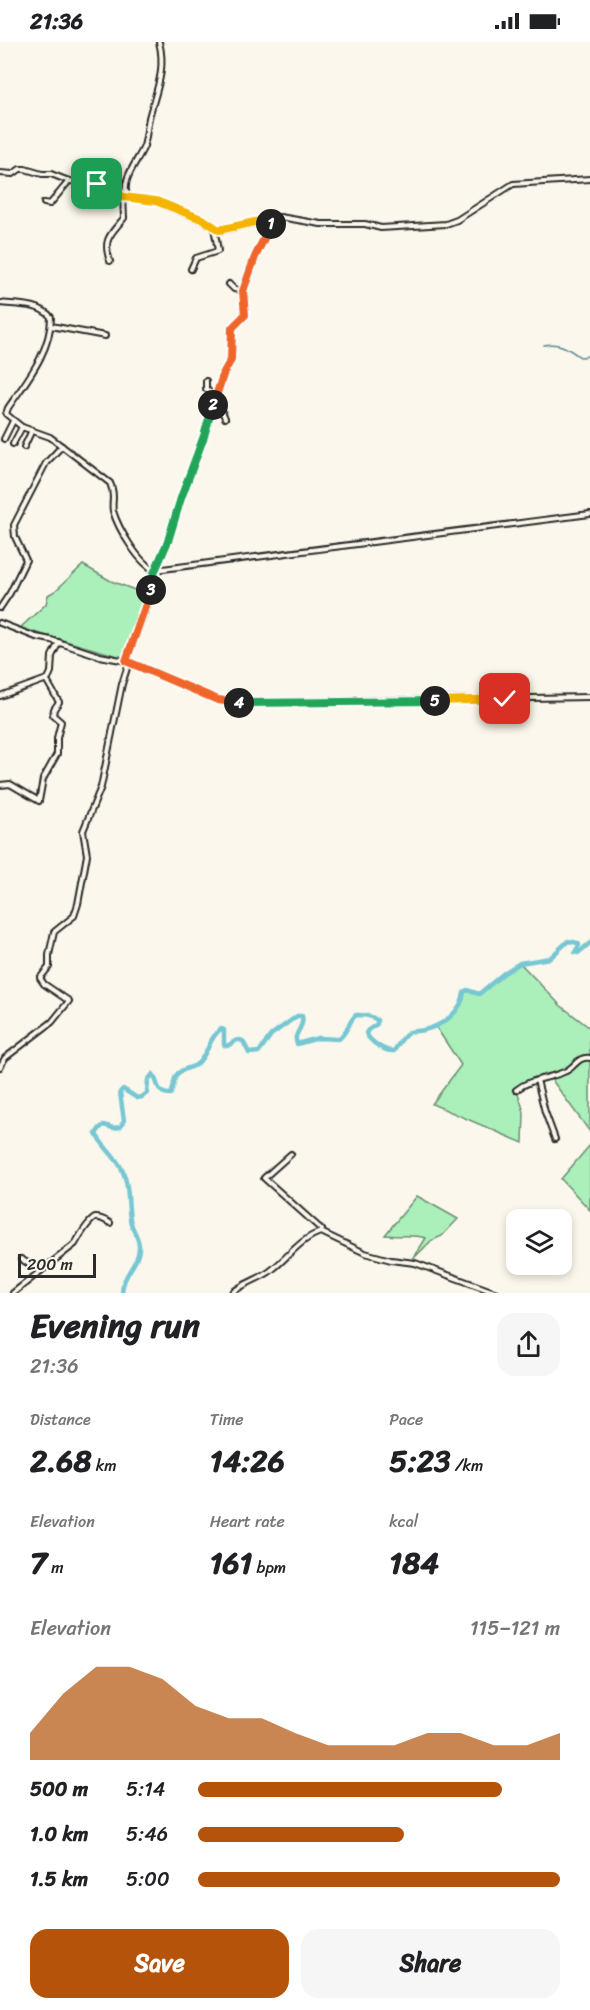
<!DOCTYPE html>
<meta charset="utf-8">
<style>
:root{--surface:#fff;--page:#f6f6f6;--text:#202124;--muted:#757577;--accent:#b45309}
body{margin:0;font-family:Sriracha,sans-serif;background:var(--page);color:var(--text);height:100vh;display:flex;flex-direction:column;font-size:22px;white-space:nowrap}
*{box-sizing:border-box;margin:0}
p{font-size:20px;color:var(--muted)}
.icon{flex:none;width:33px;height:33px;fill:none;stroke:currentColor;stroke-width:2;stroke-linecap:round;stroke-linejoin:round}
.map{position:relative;height:1251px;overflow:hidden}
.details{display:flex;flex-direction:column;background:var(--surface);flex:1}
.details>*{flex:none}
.tools{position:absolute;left:506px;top:1167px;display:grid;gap:12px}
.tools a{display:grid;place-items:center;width:66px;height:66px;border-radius:12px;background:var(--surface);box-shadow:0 3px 9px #0003;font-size:30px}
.scale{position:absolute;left:18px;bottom:15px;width:78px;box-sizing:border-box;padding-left:6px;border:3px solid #2b2b2b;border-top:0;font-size:16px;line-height:21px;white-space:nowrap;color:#2b2b2b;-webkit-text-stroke:4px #fbf7ec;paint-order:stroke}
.pin{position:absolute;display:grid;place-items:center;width:51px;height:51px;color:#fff;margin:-26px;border-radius:12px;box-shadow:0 3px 9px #0006}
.km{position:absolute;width:30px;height:30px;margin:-15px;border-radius:50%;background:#222;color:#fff;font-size:16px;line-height:30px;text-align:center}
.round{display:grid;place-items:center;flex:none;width:63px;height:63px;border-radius:18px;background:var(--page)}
.head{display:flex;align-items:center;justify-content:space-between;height:102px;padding:0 30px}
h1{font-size:33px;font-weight:700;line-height:45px}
.metrics{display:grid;grid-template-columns:repeat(3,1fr);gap:9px;height:102px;padding:6px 30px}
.metrics div{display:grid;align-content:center}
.metrics b{font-size:30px;font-weight:700}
.metrics small{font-size:16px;font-weight:400}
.metrics p{font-size:16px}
.chart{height:168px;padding:12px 30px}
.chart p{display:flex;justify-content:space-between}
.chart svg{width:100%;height:108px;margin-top:6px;fill:var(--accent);opacity:.7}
.primary-button{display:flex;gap:12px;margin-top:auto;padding:12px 30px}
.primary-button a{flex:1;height:69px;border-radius:18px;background:var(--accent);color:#fff;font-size:24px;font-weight:700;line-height:69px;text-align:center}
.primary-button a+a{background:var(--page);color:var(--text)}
ul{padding:0 30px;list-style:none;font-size:20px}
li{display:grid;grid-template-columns:96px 72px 1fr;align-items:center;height:45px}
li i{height:15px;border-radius:8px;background:var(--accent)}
.status{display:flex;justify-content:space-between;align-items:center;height:42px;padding:0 30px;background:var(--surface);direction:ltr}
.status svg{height:16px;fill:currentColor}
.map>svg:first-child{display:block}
.green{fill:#abefba;stroke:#6b8d72;stroke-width:1.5}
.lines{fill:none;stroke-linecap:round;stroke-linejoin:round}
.stream{stroke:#598990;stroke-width:1.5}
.river{stroke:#77c7d3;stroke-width:4.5}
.minor-casing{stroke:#2b2b2b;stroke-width:8}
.minor{stroke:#fbf7ec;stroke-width:4}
.split-1-casing{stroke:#fff;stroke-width:12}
.split-2-casing{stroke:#fff;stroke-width:12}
.split-3-casing{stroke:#fff;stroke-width:12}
.split-4-casing{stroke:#fff;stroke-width:12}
.split-5-casing{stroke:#fff;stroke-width:12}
.split-6-casing{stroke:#fff;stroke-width:12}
.split-1{stroke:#f5b400;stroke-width:8}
.split-2{stroke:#f0652b;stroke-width:8}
.split-3{stroke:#22a559;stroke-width:8}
.split-4{stroke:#f0652b;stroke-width:8}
.split-5{stroke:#22a559;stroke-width:8}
.split-6{stroke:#f5b400;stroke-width:8}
</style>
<div class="status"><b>21:36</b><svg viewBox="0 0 49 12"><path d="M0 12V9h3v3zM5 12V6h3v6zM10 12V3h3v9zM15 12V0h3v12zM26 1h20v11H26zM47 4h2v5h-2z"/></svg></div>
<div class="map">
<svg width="590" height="1251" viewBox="0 0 590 1251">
<rect width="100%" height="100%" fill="#fbf7ec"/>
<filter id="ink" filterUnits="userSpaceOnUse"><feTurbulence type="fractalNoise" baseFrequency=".0167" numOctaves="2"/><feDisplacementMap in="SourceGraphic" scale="12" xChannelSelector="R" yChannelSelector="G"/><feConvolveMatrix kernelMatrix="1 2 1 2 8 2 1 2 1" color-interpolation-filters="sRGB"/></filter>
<g filter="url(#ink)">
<g class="green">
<polygon points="83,523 111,539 148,553 125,616 20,586 46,562 48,553 55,549"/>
<path d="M520 921 560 963 590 986V1090L552 1038 534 1036 517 1048 524 1070 523 1101 432 1062 461 1023 436 985C449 980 463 964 464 950L467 948 479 952 504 931Z"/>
<polygon points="590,1103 590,1168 561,1137"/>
<path d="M417 1154 458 1177 442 1194 431 1199 413 1217 426 1196C413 1192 399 1195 385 1193Z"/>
</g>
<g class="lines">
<path class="stream" d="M544 303C560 300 567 306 580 315L590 314"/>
<path class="river" d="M122 1251C122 1232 140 1221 139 1204 139 1195 131 1186 130 1177 127 1157 130 1140 119 1122 112 1112 102 1103 96 1092L100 1086 104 1083 113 1086 120 1085 124 1079 120 1050 123 1047 137 1056 142 1055 147 1051 148 1038 153 1032C159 1042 156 1052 171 1052 174 1047 173 1039 176 1034 180 1026 191 1027 197 1022 208 1013 209 995 221 987L224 988V1003L227 1004C233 1001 236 996 243 999L249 1011 259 1010 271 993 297 974H302C305 987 292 990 297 1002L318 996 339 997C348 990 348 980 356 973 364 973 370 973 377 978V982L368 988 366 991C370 1000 385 1010 394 1009 398 1003 403 993 410 990 414 989 420 989 424 988 442 984 462 970 464 950L467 948 479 952 504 931 520 921 550 916 568 899 578 901 579 903 575 910 578 911 590 901"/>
<g class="minor-casing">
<g id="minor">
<polyline points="0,131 13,132 20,127 25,127 42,132 51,132 69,139 107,142 122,155 152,158 204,179 219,188 223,188 280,175 321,182 365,182 381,186 446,182 457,178 513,142 590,137"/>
<path d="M128 155C119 139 139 118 144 104 147 94 147 82 150 72 157 47 166 26 159 0"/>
<polyline points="44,161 50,162 69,139"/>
<path d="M110 219C102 197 111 192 124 176L123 155"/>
<polyline points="191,227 196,216 218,209 214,185"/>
<polyline points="229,242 234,247 243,249"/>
<path d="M0 261C17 263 39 261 51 275 51 310 26 339 8 366L6 372 22 385 50 395 110 441C116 454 111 459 113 469 118 486 139 522 155 528L590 472"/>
<polyline points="51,284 105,294"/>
<polyline points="206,339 206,347 216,355 225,376"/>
<polyline points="4,397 13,379"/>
<polyline points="13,402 22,385"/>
<polyline points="24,405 32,388"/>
<polyline points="0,566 10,551 26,518 15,495 14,483 46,421 62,404"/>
<polyline points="0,581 36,595 51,598 100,614 126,619 218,658 231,661 590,655"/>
<polyline points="126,619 150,555 154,531 168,499 181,456 204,394 224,330 231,318 232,286 245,273 243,249 255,215 273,177"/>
<polyline points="0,654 47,637"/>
<polyline points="0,743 10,742 39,759 43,737 57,712 57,696 61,680 53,673 54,667 59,660 47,639 51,630 52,614 59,600"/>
<polyline points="0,1025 5,1016 52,980 69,959 44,942 40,936 49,925 49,913 54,890 74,874 78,862 87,813 83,789 101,745 122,642 129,620"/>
<polyline points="537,1038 545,1070 555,1097"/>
<path d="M516 1048C531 1036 550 1037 566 1029 575 1025 578 1014 590 1016"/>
<polyline points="291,1112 264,1136 322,1188 321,1189"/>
<polyline points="21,1217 41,1229"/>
<path d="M13 1251 75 1202C79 1195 89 1179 95 1176 100 1175 106 1179 110 1181"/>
<path d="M232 1251C242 1242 257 1238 269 1230 286 1218 300 1196 321 1190L365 1211 391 1218 415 1221 497 1251"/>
</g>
</g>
<use href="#minor" class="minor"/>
</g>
</g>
<g class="lines" filter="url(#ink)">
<g class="split-1-casing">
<polyline id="split-1" points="97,142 109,143 123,155 156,159 204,178 219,188 273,176 271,182"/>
</g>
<g class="split-2-casing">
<polyline id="split-2" points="213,363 224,330 231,318 232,286 245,273 243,249 255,215 271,182"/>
</g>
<g class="split-3-casing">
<polyline id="split-3" points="151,548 154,531 168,499 181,456 204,394 213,363"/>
</g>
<g class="split-4-casing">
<polyline id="split-4" points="151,548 126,619 218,658 239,661"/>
</g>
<g class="split-5-casing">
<polyline id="split-5" points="239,661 435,659"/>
</g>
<g class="split-6-casing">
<polyline id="split-6" points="435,659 505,657"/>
</g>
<use href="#split-1" class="split-1"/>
<use href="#split-2" class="split-2"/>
<use href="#split-3" class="split-3"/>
<use href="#split-4" class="split-4"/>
<use href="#split-5" class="split-5"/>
<use href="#split-6" class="split-6"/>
</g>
</svg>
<div class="tools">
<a><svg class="icon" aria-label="layers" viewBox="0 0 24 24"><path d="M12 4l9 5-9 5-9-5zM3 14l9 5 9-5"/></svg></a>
</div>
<div class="scale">200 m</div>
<div class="pin" style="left:97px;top:142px;background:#1e9e55"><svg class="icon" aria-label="arrive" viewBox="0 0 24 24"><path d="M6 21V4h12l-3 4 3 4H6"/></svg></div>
<div class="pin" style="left:505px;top:657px;background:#d93025"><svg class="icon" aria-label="check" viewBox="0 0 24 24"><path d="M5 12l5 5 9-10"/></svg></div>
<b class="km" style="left:271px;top:182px">1</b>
<b class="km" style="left:213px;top:363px">2</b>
<b class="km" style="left:151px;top:548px">3</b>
<b class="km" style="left:239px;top:661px">4</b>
<b class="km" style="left:435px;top:659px">5</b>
</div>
<section class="details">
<div class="head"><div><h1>Evening run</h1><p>21:36</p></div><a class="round"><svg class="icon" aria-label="share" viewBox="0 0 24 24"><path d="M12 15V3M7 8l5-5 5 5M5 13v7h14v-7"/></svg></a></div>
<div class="metrics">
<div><p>Distance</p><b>2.68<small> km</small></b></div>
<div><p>Time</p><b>14:26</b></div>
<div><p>Pace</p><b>5:23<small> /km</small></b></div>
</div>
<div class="metrics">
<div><p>Elevation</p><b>7<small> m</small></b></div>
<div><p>Heart rate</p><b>161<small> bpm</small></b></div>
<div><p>kcal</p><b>184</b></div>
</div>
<div class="chart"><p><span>Elevation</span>115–121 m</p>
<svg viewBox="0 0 160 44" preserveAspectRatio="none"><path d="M0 44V33L10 17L20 6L30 6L40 11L50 22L60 27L70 27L80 33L90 38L100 38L110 38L120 33L130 33L140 38L150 38L160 33V44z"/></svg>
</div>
<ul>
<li><b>500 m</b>5:14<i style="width:84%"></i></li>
<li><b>1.0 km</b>5:46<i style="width:57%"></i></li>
<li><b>1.5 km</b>5:00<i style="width:100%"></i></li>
</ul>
<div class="primary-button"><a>Save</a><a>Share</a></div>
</section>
